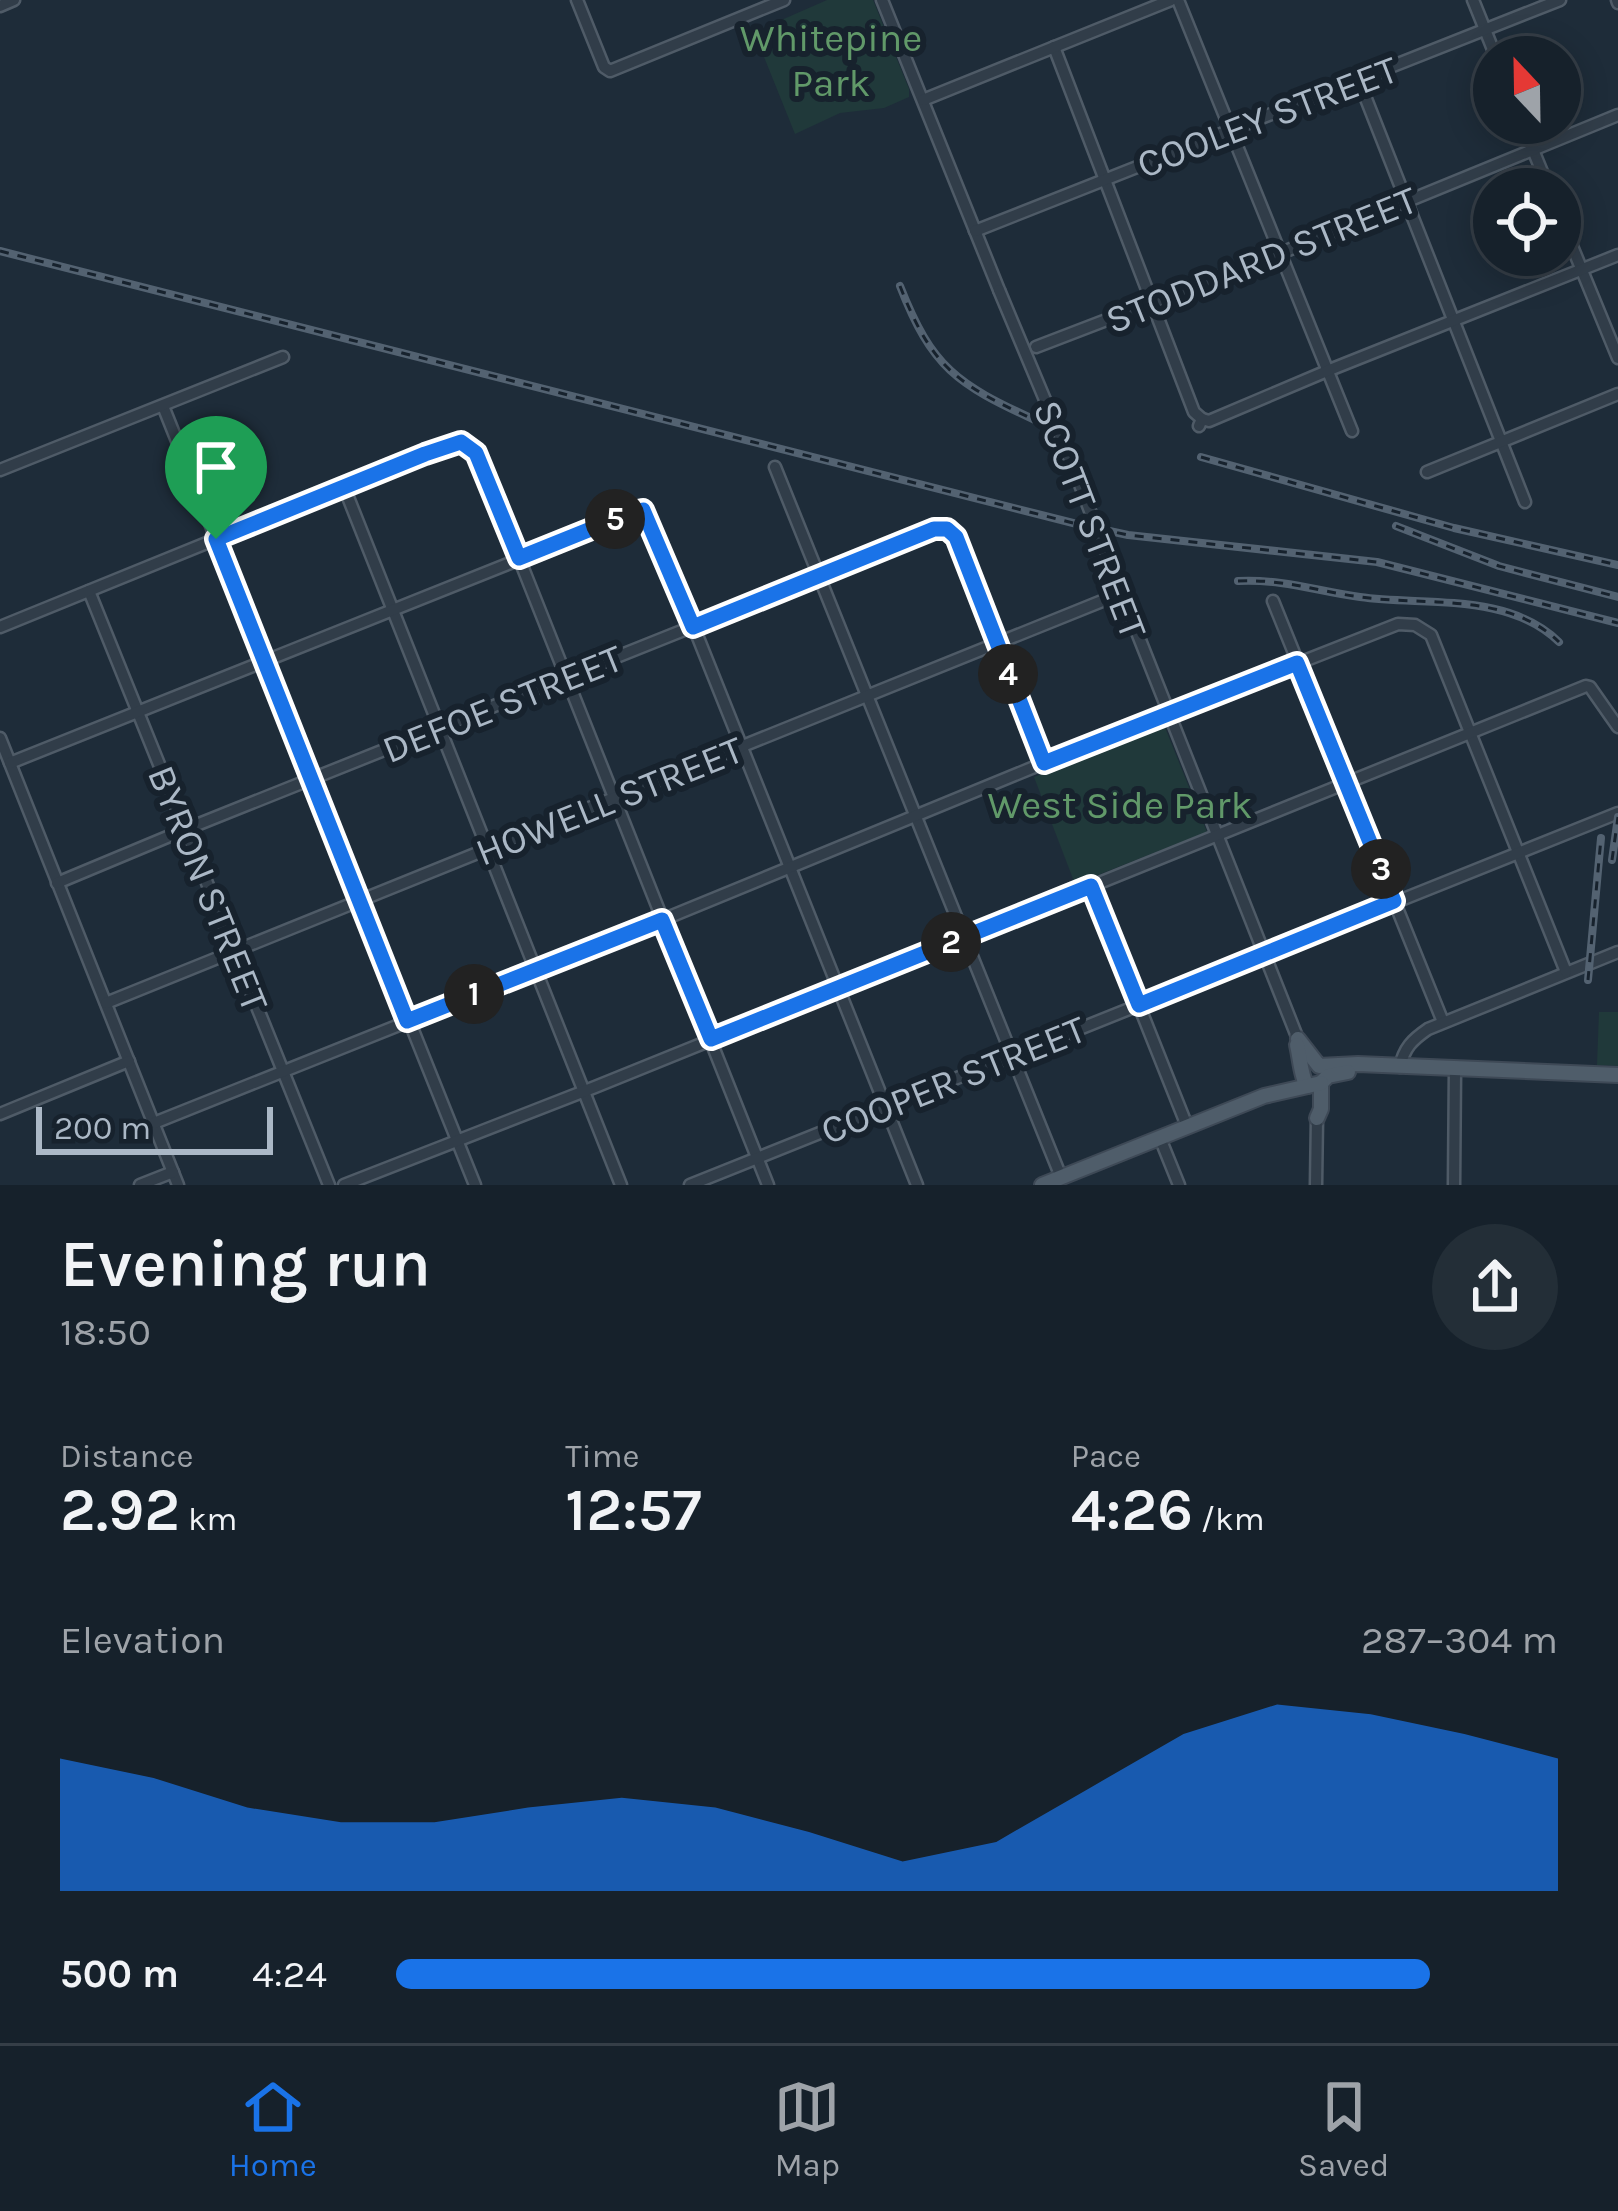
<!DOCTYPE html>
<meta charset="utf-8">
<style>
:root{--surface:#16212b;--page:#232e37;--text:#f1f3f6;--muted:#9ea3a9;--line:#353e47;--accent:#1a73e8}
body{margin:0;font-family:Karla,sans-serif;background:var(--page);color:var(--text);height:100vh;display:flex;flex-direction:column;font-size:45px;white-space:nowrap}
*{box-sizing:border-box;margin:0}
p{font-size:39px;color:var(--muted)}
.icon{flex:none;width:66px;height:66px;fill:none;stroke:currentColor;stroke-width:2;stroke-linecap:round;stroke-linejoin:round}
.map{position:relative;height:1185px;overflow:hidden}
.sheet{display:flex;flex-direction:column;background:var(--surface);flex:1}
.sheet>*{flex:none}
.needle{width:78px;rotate:338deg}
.tools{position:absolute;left:1473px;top:36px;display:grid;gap:24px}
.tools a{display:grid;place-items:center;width:108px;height:108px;border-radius:50%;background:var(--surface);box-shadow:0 6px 30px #0003,0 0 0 3px var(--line);font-size:60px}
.scale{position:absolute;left:36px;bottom:30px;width:237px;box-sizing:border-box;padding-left:12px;border:6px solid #abb8c6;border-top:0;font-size:33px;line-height:42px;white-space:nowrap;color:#abb8c6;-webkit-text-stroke:9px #17222d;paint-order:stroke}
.pin{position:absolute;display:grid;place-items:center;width:102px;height:102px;color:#fff;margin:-123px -51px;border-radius:50% 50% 50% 0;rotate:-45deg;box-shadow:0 0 12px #0007}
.pin .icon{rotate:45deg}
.km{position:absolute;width:60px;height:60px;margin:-30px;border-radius:50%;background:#222;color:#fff;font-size:33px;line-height:60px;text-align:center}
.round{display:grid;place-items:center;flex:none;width:126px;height:126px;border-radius:63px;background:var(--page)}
.summary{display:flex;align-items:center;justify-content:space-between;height:204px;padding:0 60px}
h1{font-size:66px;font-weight:600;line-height:90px}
.stats{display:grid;grid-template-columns:repeat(3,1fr);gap:18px;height:204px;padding:12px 60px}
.stats div{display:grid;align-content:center}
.stats b{font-size:60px;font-weight:600}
.stats small{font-size:33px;font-weight:400}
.stats p{font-size:33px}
.chart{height:336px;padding:24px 60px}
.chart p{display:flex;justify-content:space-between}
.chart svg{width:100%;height:216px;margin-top:12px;fill:var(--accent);opacity:.7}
ul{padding:0 60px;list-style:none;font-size:39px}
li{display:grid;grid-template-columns:192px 144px 1fr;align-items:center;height:90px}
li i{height:30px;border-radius:15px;background:var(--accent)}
.tab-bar{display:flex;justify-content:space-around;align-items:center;height:168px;border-top:3px solid var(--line);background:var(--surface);font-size:33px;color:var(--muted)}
.tab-bar a{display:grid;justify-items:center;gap:6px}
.tab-bar .selected{color:var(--accent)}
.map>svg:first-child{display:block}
.green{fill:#20393a}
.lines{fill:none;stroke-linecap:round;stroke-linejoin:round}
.minor-casing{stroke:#4f5b67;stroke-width:15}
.major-casing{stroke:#3e4956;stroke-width:18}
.minor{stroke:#313d49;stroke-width:10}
.major{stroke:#4f5d6a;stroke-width:14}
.rail-casing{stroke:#536271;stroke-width:8}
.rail{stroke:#17222d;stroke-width:3;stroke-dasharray:9;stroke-linecap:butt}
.minor-bridge-casing{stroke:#4f5b67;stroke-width:15;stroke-linecap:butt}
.minor-bridge{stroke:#313d49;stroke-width:10}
.route-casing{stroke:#fff;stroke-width:24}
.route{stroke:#1a73e8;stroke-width:15}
.labels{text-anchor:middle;stroke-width:12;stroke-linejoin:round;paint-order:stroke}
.park-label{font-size:39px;fill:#619969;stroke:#17222d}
.street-label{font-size:39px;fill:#abb8c6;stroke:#17222d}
</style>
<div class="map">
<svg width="1618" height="1185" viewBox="0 0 1618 1185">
<rect width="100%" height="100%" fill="#1e2c39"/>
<g class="green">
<polygon points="827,0 873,0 909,89 909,97 884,108 840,113 795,134 754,32"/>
<polygon points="1164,725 1207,832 1075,884 1034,777"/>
<polygon points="1599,1012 1618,1012 1618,1066 1597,1065"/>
</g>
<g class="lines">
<g class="minor-casing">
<g id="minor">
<polyline points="577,0 604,67 610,71 784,0"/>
<polyline points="882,0 999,290"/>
<polyline points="1178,0 1352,431"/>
<polyline points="1473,0 1496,57"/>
<polyline points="1617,0 1618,3"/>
<polyline points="0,6 14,0"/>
<polyline points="1054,47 1194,412 1202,419"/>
<polyline points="1359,81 1525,502"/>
<polyline points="923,100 1171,0"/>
<polyline points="1522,123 1549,189"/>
<polyline points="1560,217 1618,358"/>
<polyline points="975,231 1560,0"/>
<polyline points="1036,347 1281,253 1618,115"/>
<polyline points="163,406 475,1185"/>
<polyline points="1199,426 1202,419 1209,421 1327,371 1618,255"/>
<polyline points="775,467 1061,1177"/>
<polyline points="0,470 283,357"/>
<polyline points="1427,472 1618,394"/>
<polyline points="344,487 621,1185"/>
<polyline points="89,591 329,1185"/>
<polyline points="1123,597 1298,1039"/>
<polyline points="1273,601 1443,1022"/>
<path d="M0 627 425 454C444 447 461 435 476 453L515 548 768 1185"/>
<polyline points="0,738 178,1185"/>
<polyline points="10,763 643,510 689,615 917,1185"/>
<polyline points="57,883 184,830 939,528 950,530 956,537 1044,763"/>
<polyline points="1091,885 1187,1126"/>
<polyline points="106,1003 1112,597"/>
<path d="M1400 1067C1404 1048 1412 1040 1428 1029L1618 952"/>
<polyline points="0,1114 129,1061"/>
<polyline points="154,1123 662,920 1044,763 1398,624 1415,625 1431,635 1566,972"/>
<polyline points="1160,1138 1179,1185"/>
<polyline points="140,1185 173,1172"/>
<polyline points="344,1185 595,1087 1586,686 1590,687 1618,727"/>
<polyline points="690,1185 1618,813"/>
<polyline points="1316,1185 1317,1118"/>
<polyline points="1454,1185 1455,1069"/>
</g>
</g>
<g class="major-casing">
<g id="major">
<polyline points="1298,1039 1319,1066 1358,1064 1618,1075"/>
<path d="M1297 1045C1300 1057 1301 1077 1307 1086"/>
<polyline points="1317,1118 1321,1109 1321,1083 1328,1076 1348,1072"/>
<polyline points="1042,1185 1264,1096 1321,1083"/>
</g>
</g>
<use href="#minor" class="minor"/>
<use href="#major" class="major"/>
<g class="rail-casing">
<g id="rail">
<polyline points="0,251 1077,524 1128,535 1377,562 1618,623"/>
<path d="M900 286C932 368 957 384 1035 420"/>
<polyline points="1201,457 1454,528 1618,565"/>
<polyline points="1396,526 1499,566 1618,597"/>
<path d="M1238 581C1285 579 1316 591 1360 597 1425 606 1508 592 1559 642"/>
<polyline points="1612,860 1618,817"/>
<polyline points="1588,980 1601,838"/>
</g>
</g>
<use href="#rail" class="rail"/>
<g class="minor-bridge-casing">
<polyline id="minor-bridge" points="999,290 1074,469 1123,597"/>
</g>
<use href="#minor-bridge" class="minor-bridge"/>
</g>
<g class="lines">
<g class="route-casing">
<polygon id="route" points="461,442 476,453 519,558 633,512 643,510 693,627 934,529 947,529 956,537 1044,763 1297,663 1394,901 1139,1005 1091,886 711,1039 662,920 407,1021 216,539 425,454"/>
</g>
<use href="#route" class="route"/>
</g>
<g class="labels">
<g class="park-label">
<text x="831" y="51">Whitepine<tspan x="831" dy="45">Park</tspan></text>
<text x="1120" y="818">West Side Park</text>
</g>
<g class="street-label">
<text transform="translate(1267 116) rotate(-21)" y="14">COOLEY STREET</text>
<text transform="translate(1261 259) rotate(-22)" y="14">STODDARD STREET</text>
<text transform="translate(1091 519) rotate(69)" y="14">SCOTT STREET</text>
<text transform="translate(502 703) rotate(-22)" y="14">DEFOE STREET</text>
<text transform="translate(609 800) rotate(-22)" y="14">HOWELL STREET</text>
<text transform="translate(209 888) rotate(68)" y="14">BYRON STREET</text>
<text transform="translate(953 1079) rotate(-22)" y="14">COOPER STREET</text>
</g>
</g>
</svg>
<div class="tools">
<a><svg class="needle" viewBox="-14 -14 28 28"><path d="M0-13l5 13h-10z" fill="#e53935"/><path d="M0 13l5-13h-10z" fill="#9ea3a9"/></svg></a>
<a><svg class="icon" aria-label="locate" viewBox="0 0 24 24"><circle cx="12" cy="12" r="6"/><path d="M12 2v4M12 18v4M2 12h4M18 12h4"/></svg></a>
</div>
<div class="scale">200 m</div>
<div class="pin" style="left:216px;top:539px;background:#1e9e55"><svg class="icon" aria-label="arrive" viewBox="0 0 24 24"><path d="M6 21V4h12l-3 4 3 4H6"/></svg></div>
<b class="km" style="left:474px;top:994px">1</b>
<b class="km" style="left:951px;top:942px">2</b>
<b class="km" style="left:1381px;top:869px">3</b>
<b class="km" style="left:1008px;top:674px">4</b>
<b class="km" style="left:615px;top:519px">5</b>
</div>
<section class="sheet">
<div class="summary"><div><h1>Evening run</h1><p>18:50</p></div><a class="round"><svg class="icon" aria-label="share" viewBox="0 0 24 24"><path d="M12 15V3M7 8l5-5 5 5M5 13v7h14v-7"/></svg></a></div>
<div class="stats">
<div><p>Distance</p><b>2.92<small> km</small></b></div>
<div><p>Time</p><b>12:57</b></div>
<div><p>Pace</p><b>4:26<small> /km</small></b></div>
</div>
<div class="chart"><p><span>Elevation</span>287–304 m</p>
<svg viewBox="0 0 160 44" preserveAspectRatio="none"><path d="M0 44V17L10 21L20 27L30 30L40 30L50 27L60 25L70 27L80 32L90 38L100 34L110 23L120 12L130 6L140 8L150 12L160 17V44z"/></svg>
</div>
<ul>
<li><b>500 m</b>4:24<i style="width:89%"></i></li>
</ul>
</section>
<nav class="tab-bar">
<a class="selected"><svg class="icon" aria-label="home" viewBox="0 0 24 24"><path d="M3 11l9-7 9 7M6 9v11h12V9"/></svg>Home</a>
<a><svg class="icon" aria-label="map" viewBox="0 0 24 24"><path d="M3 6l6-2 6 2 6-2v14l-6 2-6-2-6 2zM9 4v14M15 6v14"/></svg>Map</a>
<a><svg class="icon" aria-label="saved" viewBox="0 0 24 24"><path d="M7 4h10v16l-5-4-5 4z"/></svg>Saved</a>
</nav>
